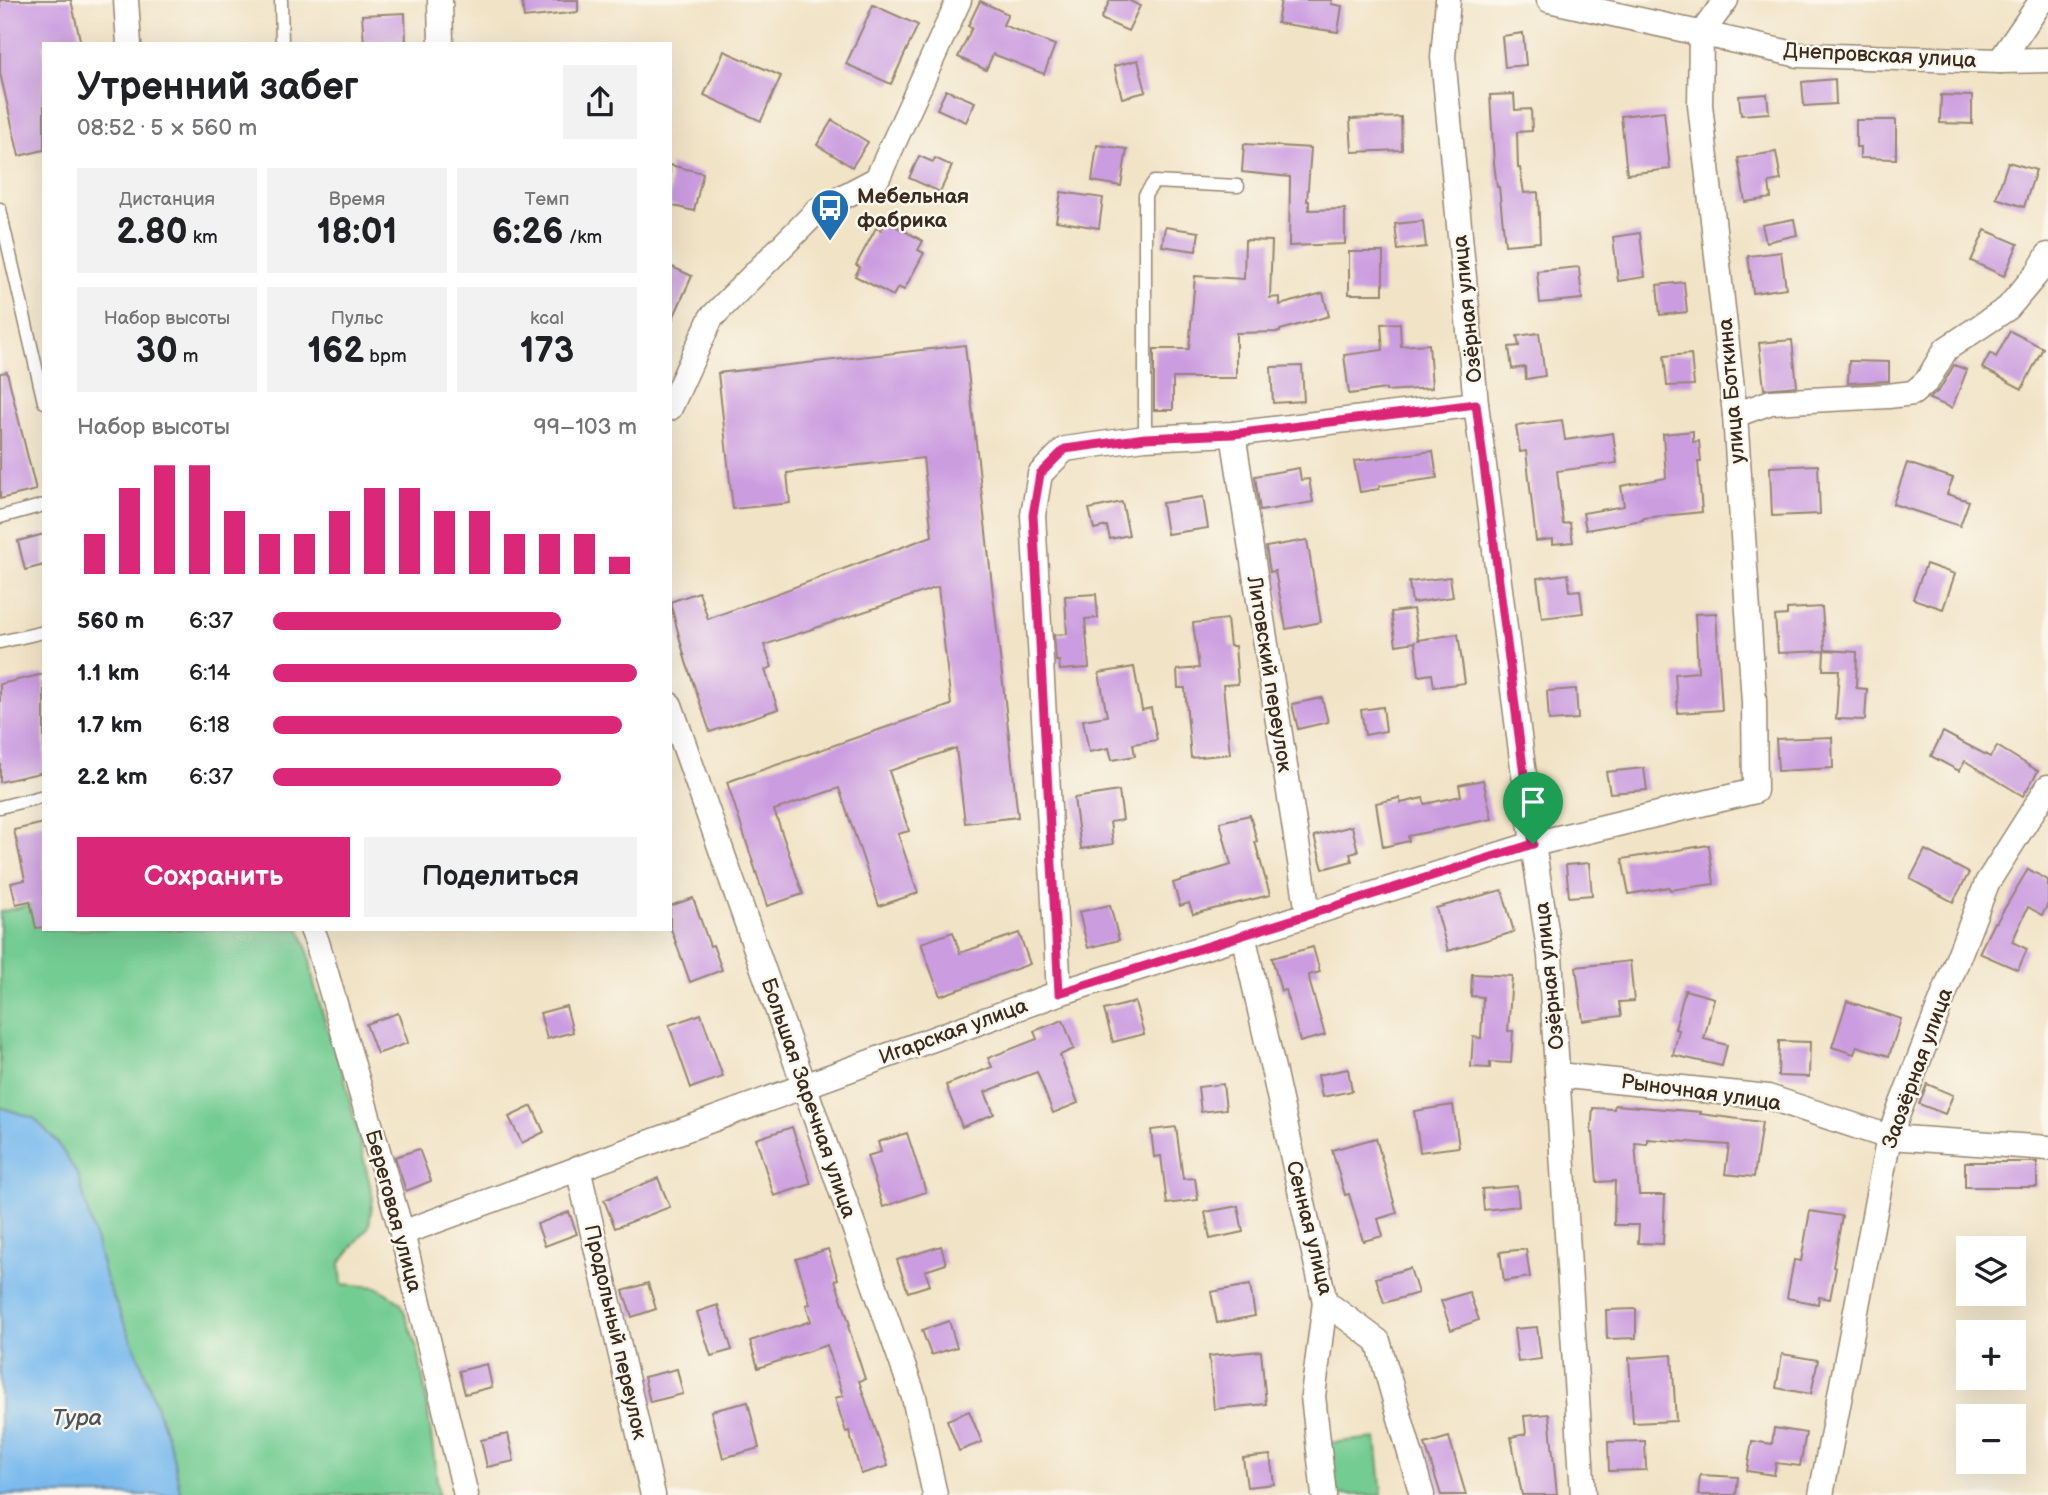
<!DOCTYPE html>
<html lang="ru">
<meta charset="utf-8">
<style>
:root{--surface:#fff;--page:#f2f2f2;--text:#202124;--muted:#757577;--accent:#db2777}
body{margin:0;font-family:"Balsamiq Sans",sans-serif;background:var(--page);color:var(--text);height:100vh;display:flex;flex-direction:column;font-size:26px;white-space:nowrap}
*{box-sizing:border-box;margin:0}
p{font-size:23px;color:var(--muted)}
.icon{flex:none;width:38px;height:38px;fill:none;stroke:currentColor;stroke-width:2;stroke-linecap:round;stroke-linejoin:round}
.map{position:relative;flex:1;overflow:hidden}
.sheet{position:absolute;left:42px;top:42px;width:630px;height:889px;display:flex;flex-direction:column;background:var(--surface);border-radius:0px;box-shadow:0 7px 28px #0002}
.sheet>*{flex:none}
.controls{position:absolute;left:1956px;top:1236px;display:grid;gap:14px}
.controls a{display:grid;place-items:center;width:70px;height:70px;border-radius:0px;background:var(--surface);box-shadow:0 7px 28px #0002;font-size:35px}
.pin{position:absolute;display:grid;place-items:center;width:60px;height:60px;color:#fff;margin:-72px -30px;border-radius:50% 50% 50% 0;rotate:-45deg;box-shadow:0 0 7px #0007}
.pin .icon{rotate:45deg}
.round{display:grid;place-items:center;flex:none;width:74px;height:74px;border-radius:0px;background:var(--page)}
.head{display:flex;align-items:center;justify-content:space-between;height:119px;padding:0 35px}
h1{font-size:38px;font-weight:800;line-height:52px}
.stats{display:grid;grid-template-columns:repeat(3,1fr);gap:10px;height:119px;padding:7px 35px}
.stats div{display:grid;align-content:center;border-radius:0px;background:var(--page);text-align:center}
.stats b{font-size:35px;font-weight:800}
.stats small{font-size:19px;font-weight:400}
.stats p{font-size:19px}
.chart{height:196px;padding:14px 35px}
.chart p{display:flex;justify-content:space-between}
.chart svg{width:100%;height:126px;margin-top:7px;stroke:var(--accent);stroke-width:6}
.cta{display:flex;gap:14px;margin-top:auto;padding:14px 35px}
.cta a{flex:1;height:80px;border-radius:0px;background:var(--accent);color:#fff;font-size:28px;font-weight:800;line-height:80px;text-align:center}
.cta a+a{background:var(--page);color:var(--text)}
ul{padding:0 35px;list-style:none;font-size:23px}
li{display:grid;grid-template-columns:112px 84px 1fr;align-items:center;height:52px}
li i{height:18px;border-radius:9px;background:var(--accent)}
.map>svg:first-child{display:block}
.green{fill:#73cc92;stroke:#577b58;stroke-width:2}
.water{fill:#78b9ed;stroke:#5a7286;stroke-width:2}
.building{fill:#cb9ce0}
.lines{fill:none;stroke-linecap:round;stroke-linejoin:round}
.service-casing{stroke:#968672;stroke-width:15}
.minor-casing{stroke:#968672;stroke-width:27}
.service{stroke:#fff;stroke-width:12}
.minor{stroke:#fff;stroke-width:24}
.route-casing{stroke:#fff;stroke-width:14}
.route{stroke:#db2777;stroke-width:9}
.labels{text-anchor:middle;stroke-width:5;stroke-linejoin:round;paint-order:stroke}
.street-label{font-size:21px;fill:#3b2a1e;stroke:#fbf7ec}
.poi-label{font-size:21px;font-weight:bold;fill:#3b2a1e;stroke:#fbf7ec;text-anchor:start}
.water-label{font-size:23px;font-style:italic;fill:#4d555c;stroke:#fbf7ec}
</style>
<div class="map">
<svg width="2048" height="1495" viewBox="0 0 2048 1495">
<rect width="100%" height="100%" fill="#fbf7ec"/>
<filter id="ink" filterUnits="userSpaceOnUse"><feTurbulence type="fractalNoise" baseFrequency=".0143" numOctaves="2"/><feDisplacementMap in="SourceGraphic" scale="14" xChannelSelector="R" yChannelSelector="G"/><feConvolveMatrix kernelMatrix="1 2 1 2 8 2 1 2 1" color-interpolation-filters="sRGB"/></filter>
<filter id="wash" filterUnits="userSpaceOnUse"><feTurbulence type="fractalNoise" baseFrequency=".00686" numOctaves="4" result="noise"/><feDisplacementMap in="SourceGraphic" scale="28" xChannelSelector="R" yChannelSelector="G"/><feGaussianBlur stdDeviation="1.57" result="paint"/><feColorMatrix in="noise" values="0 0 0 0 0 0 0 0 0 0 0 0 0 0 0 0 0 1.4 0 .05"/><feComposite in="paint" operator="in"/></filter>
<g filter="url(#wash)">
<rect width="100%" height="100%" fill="#f1e3c6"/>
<g class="green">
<polygon points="44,901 44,929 300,929 309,954 314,984 327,1028 343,1071 373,1198 369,1226 340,1263 342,1284 377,1287 401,1303 418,1350 425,1390 439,1495 181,1495 171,1448 140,1360 34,1119 0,1107 0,912"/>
<polygon points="1376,1438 1382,1495 1334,1495 1328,1443"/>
</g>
<polygon class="water" points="0,1107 34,1118 57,1142 78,1175 106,1280 140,1360 171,1448 181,1495 0,1495"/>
<g id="blocks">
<g class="building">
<polygon points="0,0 71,0 81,44 44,44 44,150 19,156 0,73"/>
<polygon points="522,0 578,0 578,12 524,18"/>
<polygon points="1110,0 1128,0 1140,6 1128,31 1101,19"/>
<polygon points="1281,0 1332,0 1331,4 1342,6 1338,32 1277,23"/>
<polygon points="980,1 1008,14 1003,25 1055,45 1044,74 993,54 986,70 958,57 972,28 968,26"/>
<polygon points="873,5 918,25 891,84 846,64"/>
<polygon points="405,13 406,44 364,44 362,15"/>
<polygon points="1523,33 1526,65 1505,67 1502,36"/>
<polygon points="724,51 781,76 761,121 704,95"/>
<polygon points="1138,60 1146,92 1122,98 1114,66"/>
<polygon points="1835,79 1836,104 1804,106 1802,82"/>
<polygon points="946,90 975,102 966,122 937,109"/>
<polygon points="1514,94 1515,110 1531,109 1532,131 1517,132 1518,168 1520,168 1524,193 1538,192 1540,242 1505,245 1499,187 1497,187 1494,163 1490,95"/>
<polygon points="1767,94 1769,113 1741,115 1739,96"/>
<polygon points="1941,95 1972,96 1972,124 1940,123"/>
<polygon points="1664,111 1670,169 1627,174 1621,116"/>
<polygon points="1401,117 1402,150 1352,152 1350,119"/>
<polygon points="832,120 868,142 852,167 817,145"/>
<polygon points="1856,120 1896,120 1896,159 1860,158 1860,147 1856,147"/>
<polygon points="1244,144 1311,148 1307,201 1309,201 1309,210 1345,209 1345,244 1289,246 1290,177 1242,172"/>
<polygon points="1097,145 1127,149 1121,186 1092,181"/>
<polygon points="1776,152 1781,180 1769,182 1771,198 1745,202 1738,158"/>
<polygon points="919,156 933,162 935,158 952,166 940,192 909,178"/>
<polygon points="2008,162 2036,170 2024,207 1996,198"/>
<polygon points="670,165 703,173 694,211 670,205"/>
<polygon points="1061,192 1103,198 1099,228 1056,221"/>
<polygon points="1794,219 1797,235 1766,242 1762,225"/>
<polygon points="886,221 923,241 918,250 924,253 904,290 898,287 893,296 855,276 860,267 856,265 876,228 881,230"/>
<polygon points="1423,221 1426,247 1398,250 1395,224"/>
<polygon points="1165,227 1199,232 1196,251 1162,246"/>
<polygon points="1985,230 2018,244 2004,276 1971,261"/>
<polygon points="1640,233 1645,277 1618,281 1613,237"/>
<polygon points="1245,240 1272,241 1270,298 1280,297 1280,305 1323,293 1329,316 1280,330 1280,332 1236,333 1236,378 1173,378 1173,410 1154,410 1154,349 1189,349 1195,276 1244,279"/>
<rect x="1349" y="252" width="34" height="42"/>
<polygon points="1781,252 1786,288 1753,293 1748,256"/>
<polygon points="670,266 692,276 670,325"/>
<polygon points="1579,267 1582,299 1540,303 1537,271"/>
<polygon points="1684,282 1687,312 1660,315 1657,285"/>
<polygon points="1400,323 1401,346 1429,344 1432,388 1386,391 1386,389 1349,394 1344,355 1383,350 1381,324"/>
<polygon points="2010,331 2043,348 2022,389 1982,368 1990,353 1996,357"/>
<polygon points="1539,333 1545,376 1526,379 1525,367 1512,369 1509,347 1519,346 1517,336"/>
<polygon points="1792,340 1797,386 1764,389 1759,343"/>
<polygon points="965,345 1018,817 965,823 956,748 889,771 909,831 898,834 918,893 879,906 839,788 774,810 803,894 767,906 727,782 951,705 938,587 764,645 772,667 765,670 778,709 710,732 686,662 670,602 699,592 708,619 932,536 923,458 787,473 790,503 733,509 718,373"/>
<polygon points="1691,354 1694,385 1667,386 1664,356"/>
<polygon points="1849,361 1889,362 1889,381 1848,383"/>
<polygon points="1954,365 1967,370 1952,408 1929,399 1940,389"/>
<polygon points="1302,366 1304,401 1273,403 1271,367"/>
<polygon points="7,372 36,490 0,499 0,373"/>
<polygon points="1562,420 1565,440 1613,433 1617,463 1557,471 1563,524 1570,523 1573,542 1553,544 1553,539 1536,541 1526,451 1520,452 1516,426"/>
<polygon points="1693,431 1693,442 1699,441 1701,462 1698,462 1702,512 1643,518 1643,520 1586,530 1583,513 1624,506 1621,486 1666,478 1663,434"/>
<polygon points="1433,451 1437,478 1379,486 1379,489 1360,492 1354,461"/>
<polygon points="1907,463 1953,478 1947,494 1969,501 1960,526 1893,504"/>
<polygon points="1818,465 1820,514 1772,516 1770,467"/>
<polygon points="1299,468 1301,480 1309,479 1313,502 1260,511 1255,476"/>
<polygon points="1203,497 1208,528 1167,534 1162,503"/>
<polygon points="1122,502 1129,535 1110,539 1107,526 1094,529 1089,509"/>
<polygon points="44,534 44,565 25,570 18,541"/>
<polygon points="1307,540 1321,622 1286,629 1275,571 1270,572 1266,547"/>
<polygon points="1926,564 1955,574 1943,609 1913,599"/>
<polygon points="1568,574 1570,591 1580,590 1583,613 1542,618 1537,578"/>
<polygon points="1450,577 1453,597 1412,603 1409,582"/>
<polygon points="1096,594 1098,618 1085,619 1089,668 1060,670 1059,661 1056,661 1054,635 1067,634 1065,596"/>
<polygon points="1822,607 1825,650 1857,652 1856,688 1867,689 1865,720 1836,719 1839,670 1823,670 1824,651 1778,653 1775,616 1787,615 1787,609"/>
<polygon points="1413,609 1418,640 1458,634 1465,683 1434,687 1432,674 1419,676 1415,642 1396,645 1391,612"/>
<polygon points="1716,613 1722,710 1678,713 1675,674 1698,672 1695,614"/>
<polygon points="1227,619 1230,646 1235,646 1238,684 1223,685 1230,754 1191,758 1185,688 1178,688 1177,670 1199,668 1193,623"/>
<polygon points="1134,667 1142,710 1151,708 1157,740 1133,744 1135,756 1112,760 1109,748 1089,752 1083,720 1107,716 1099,673"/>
<polygon points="44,674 44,772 0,782 0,684"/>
<polygon points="1576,689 1578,719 1549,721 1547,691"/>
<polygon points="1322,698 1328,722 1298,729 1292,704"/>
<polygon points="1383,707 1386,731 1365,735 1361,710"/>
<polygon points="1943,732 1990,757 1997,746 2038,771 2023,796 1965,761 1959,771 1931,756"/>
<polygon points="1832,737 1833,768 1778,771 1776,739"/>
<polygon points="1644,768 1647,790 1610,793 1606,772"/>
<polygon points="1483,780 1492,819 1408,836 1409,841 1383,847 1376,803 1399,798 1401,803 1423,798 1425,804 1461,796 1459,785"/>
<polygon points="1119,791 1123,820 1110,822 1113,844 1081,849 1074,798"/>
<polygon points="1250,815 1257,841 1255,842 1270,895 1193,914 1189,903 1180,906 1173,883 1231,865 1220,822"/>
<polygon points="44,823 44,927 36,928 30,901 16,904 11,883 25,880 14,830"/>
<polygon points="1352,826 1358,852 1350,854 1352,861 1323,869 1314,836"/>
<polygon points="1709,845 1714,884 1670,890 1669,887 1629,894 1622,859"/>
<polygon points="1925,850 1969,873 1953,902 1910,879"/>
<polygon points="1589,863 1592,895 1569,897 1566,865"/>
<polygon points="2028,869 2048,880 2048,904 2042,915 2028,907 2012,942 2027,949 2018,970 1979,953 1994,922 1996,923"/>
<polygon points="1502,890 1514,932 1448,951 1436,908"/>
<polygon points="693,898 710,946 713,945 722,970 690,982 670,926 670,906"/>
<polygon points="1110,905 1119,940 1088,948 1079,912"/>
<polygon points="953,932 960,953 1019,933 1030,964 940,996 921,943"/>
<polygon points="1313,947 1320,972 1309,975 1310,983 1325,1035 1300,1042 1286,990 1281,991 1272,958"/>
<polygon points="1630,961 1634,1001 1619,1002 1621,1016 1583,1021 1576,967"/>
<polygon points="1472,974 1512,976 1508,1031 1513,1031 1511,1063 1490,1062 1490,1068 1471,1067 1473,1037 1481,1038 1483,997 1471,996"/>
<polygon points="1685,990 1714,998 1704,1039 1727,1045 1722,1066 1673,1055 1679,1030 1675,1029"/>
<polygon points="1847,1001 1901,1019 1889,1056 1857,1046 1854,1054 1832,1047"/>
<polygon points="1135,1002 1144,1034 1113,1042 1104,1010"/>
<polygon points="566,1006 573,1032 547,1039 540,1013"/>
<polygon points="398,1013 408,1043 377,1054 366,1024"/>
<polygon points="701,1014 723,1077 691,1088 669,1025"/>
<polygon points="1063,1020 1074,1049 1060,1055 1078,1103 1053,1113 1037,1072 985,1092 994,1114 962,1127 946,1085 992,1067 988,1058 1037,1039 1034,1031"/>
<polygon points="1779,1041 1810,1042 1809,1077 1778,1076"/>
<polygon points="1348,1069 1352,1091 1322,1097 1318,1075"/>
<polygon points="1223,1084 1226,1109 1201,1112 1198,1087"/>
<polygon points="1927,1084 1953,1095 1945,1114 1919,1104"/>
<polygon points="1453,1105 1459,1147 1420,1152 1414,1111"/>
<polygon points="1615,1105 1701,1112 1700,1114 1762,1122 1754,1177 1725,1174 1729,1145 1647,1139 1647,1144 1635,1143 1639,1195 1665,1195 1663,1244 1638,1243 1639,1225 1614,1225 1615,1181 1597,1182 1593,1133 1591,1133 1593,1108 1614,1109"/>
<polygon points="532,1106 544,1132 522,1143 509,1117"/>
<polygon points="792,1127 811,1184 774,1196 756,1139"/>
<polygon points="1176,1127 1183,1179 1195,1178 1198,1200 1167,1204 1161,1156 1154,1157 1151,1130"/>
<polygon points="907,1133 926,1192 883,1207 867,1156 881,1152 878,1142"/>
<polygon points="1376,1138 1397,1213 1378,1219 1383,1236 1363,1241 1349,1194 1345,1195 1332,1150"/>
<polygon points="419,1149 431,1181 406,1191 395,1157"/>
<rect x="1965" y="1162" width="72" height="25"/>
<polygon points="658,1178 670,1207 615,1228 604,1200"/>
<polygon points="1517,1186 1519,1206 1484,1210 1482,1189"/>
<polygon points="1238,1206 1243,1232 1210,1239 1205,1212"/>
<polygon points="1810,1211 1842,1216 1833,1267 1836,1268 1830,1299 1819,1297 1818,1304 1787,1298 1794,1260 1801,1261"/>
<polygon points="569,1212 577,1234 545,1246 537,1224"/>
<polygon points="941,1246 946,1264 925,1271 930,1285 908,1292 897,1260"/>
<polygon points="828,1249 838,1279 835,1280 850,1325 848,1326 865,1379 859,1381 888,1466 861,1474 849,1431 846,1432 835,1398 843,1396 827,1345 758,1368 750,1341 811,1321 806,1305 810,1304 796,1259"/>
<polygon points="1526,1249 1530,1277 1504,1281 1500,1252"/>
<polygon points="1410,1268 1418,1293 1384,1303 1376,1278"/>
<polygon points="648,1283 656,1309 632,1317 623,1291"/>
<polygon points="1250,1285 1255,1316 1217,1323 1211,1292"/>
<polygon points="1469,1292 1479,1320 1451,1330 1441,1301"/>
<polygon points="718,1305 732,1350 711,1356 697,1312"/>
<polygon points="1636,1309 1636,1338 1607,1339 1606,1310"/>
<polygon points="949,1321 957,1347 931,1355 922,1330"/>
<polygon points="1537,1327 1541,1359 1518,1362 1514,1329"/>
<polygon points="1261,1351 1266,1404 1214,1409 1209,1356"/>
<polygon points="1782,1354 1818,1360 1811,1394 1776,1388"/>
<polygon points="1672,1355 1676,1421 1633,1423 1629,1358"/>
<polygon points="487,1364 492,1387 465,1394 459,1371"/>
<polygon points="677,1369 683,1394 650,1402 644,1377"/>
<polygon points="748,1402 759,1448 723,1458 711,1411"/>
<polygon points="969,1411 982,1442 959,1451 947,1420"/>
<polygon points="1549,1414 1557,1495 1522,1495 1511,1437 1526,1434 1524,1416"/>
<polygon points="1774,1428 1806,1433 1800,1466 1776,1463 1774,1475 1747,1471 1752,1441 1772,1444"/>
<polygon points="508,1434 514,1461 487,1467 481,1440"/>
<polygon points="1449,1437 1466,1495 1441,1495 1425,1444"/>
<polygon points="1645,1441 1646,1470 1609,1471 1608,1442"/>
<polygon points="1270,1455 1274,1484 1247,1487 1243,1458"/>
<polygon points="1700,1475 1738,1477 1736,1495 1698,1495"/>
</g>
</g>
</g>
<g filter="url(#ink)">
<use href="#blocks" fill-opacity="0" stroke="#968672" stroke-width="2"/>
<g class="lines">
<g class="service-casing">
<g id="service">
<polyline points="281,0 282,44"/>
<polyline points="0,209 3,224"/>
<polyline points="0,225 3,224 44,402"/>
<polyline points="1145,438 1145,195 1154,182 1238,186"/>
<polyline points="0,517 44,505"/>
<polyline points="0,642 44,632"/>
<polyline points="0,807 44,796"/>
</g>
</g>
<g class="minor-casing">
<g id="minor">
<polyline points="126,0 129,44"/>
<polyline points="440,0 441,44"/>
<polyline points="1448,0 1443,57 1476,404 1533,844 1550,956 1583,1495"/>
<polyline points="1549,0 1799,55 2000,61 2048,60"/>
<polyline points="2000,61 2042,0"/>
<polyline points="670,408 711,318 818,210 877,179 959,0"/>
<polyline points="1735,415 1771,402 1888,396 1913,393 1927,381 1946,349 2008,308 2039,271 2048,255"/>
<polyline points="1233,434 1308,913"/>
<polyline points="670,705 914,1397 935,1495"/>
<polyline points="312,929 317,942 402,1233 466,1495"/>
<polyline points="1243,934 1325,1302 1378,1341 1422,1495"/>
<polyline points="1059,993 1033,515 1040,474 1065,449 1145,438 1233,434 1476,404"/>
<polyline points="1558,1075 1768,1097 1889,1137 2048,1148"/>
<polyline points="578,1168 653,1495"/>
<polyline points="402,1233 1059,993 1533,844 1755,791 1754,702 1735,415 1700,105 1701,34 1726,0"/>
<polyline points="1324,1495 1313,1396 1325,1302"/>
<polyline points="1821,1495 1889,1137 1987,883 2048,787"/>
</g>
</g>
<use href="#service" class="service"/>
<use href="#minor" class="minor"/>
</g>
</g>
<g class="lines" filter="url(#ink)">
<g class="route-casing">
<polygon id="route" points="1476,404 1533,844 1059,993 1033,515 1040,474 1065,449 1145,438 1233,434"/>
</g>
<use href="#route" class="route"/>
</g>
<defs>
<g id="bus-pin" transform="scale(2.0125)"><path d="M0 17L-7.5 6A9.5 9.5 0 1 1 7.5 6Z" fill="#1f6fb2" stroke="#fbf7ec"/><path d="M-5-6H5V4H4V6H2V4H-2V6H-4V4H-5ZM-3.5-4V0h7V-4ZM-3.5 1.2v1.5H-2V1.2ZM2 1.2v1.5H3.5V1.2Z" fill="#fff"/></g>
</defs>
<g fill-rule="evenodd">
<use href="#bus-pin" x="830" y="208"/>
</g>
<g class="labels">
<g class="street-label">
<text transform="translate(1880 55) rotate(3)" y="7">Днепровская улица</text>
<text transform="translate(1467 309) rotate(-96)" y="7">Озёрная улица</text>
<text transform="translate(1731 391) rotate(-95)" y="7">улица Боткина</text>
<text transform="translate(1270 674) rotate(81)" y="7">Литовский переулок</text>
<text transform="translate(1549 976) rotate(-96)" y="7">Озёрная улица</text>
<text transform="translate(953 1031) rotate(-20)" y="7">Игарская улица</text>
<text transform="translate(1917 1068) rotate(-70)" y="7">Заозёрная улица</text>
<text transform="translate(1701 1092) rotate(8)" y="7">Рыночная улица</text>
<text transform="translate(809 1098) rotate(71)" y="7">Большая Заречная улица</text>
<text transform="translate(394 1211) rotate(75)" y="7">Береговая улица</text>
<text transform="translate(1310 1228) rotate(76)" y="7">Сенная улица</text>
<text transform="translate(616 1332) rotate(77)" y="7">Продольный переулок</text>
</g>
<g class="poi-label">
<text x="857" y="203">Мебельная<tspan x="857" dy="24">фабрика</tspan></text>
</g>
<g class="water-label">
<text x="77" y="1425">Тура</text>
</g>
</g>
</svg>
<div class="controls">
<a><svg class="icon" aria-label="layers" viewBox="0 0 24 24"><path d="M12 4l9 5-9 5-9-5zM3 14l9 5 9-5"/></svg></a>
<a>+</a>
<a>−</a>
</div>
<div class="pin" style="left:1533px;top:844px;background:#1e9e55"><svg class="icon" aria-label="arrive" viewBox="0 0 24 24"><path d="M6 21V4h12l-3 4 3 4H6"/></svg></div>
<section class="sheet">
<div class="head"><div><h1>Утренний забег</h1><p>08:52 · 5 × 560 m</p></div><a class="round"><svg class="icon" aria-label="share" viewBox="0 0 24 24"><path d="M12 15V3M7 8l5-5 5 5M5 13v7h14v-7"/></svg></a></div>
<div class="stats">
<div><p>Дистанция</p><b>2.80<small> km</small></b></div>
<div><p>Время</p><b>18:01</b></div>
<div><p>Темп</p><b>6:26<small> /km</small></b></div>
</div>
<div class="stats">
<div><p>Набор высоты</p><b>30<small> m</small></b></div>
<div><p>Пульс</p><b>162<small> bpm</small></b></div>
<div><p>kcal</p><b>173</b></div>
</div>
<div class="chart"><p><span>Набор высоты</span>99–103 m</p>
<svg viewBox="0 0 160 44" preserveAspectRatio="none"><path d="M5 44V30M15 44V14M25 44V6M35 44V6M45 44V22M55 44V30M65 44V30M75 44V22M85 44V14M95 44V14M105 44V22M115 44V22M125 44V30M135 44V30M145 44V30M155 44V38"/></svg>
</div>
<ul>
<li><b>560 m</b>6:37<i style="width:79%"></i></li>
<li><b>1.1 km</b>6:14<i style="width:100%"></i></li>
<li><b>1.7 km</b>6:18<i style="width:96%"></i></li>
<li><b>2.2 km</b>6:37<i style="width:79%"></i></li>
</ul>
<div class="cta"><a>Сохранить</a><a>Поделиться</a></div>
</section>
</div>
